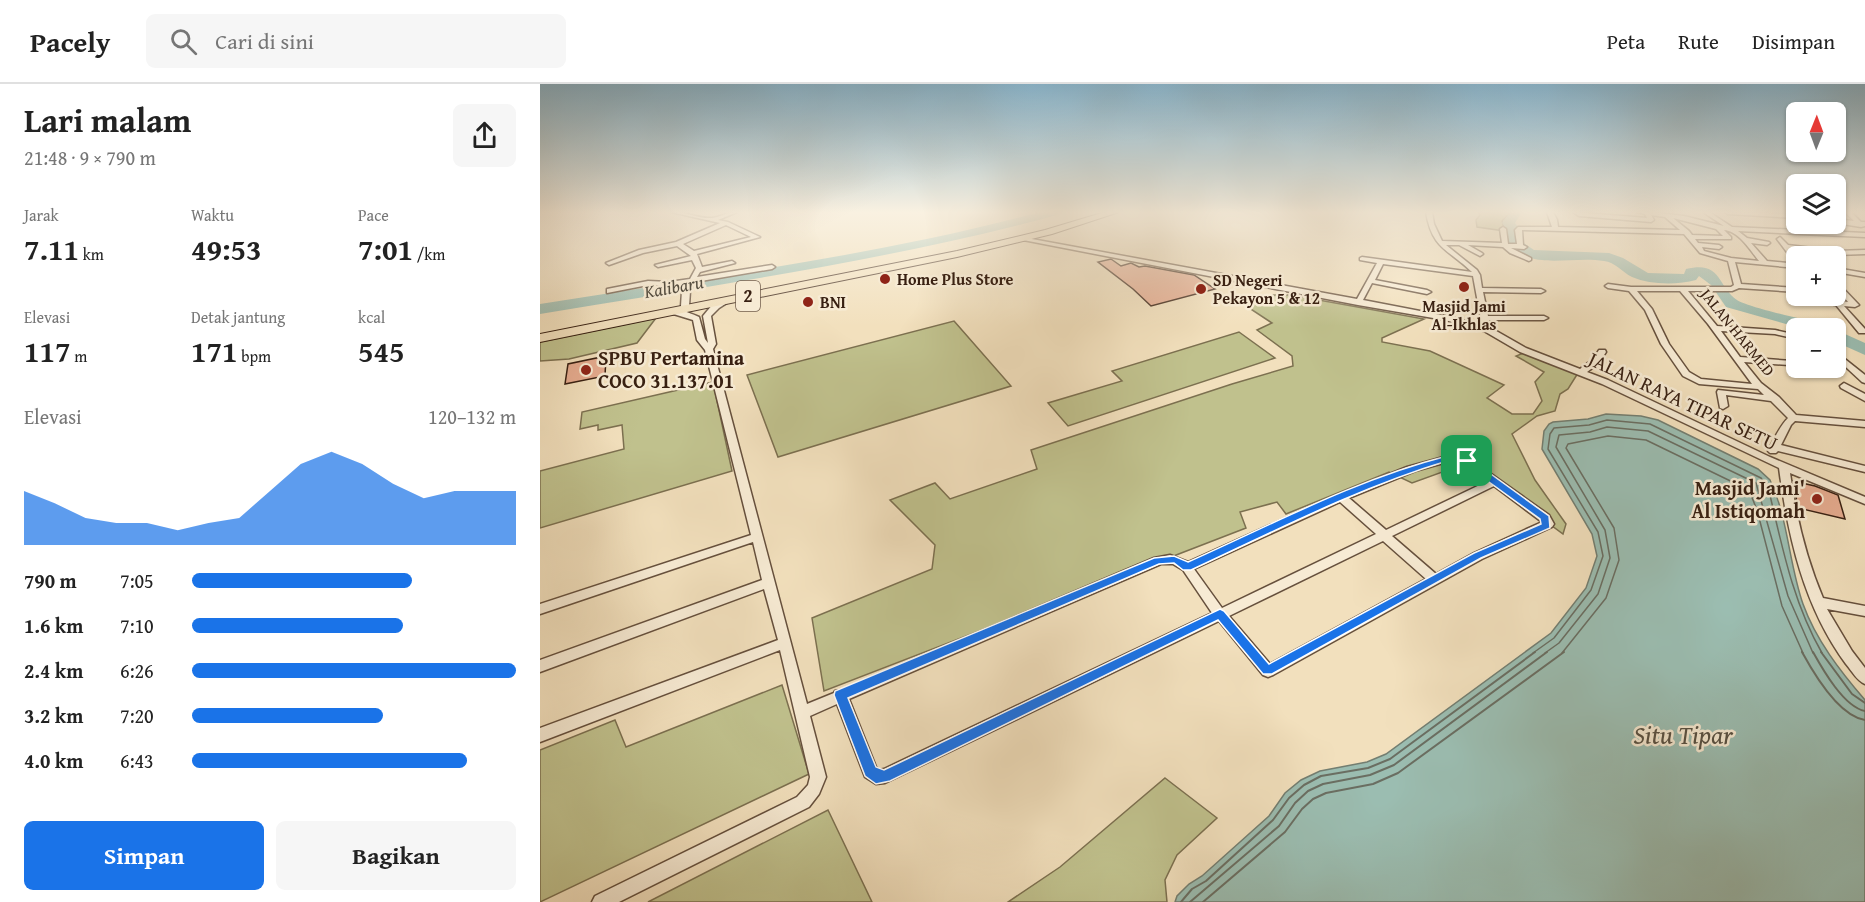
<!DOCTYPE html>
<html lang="id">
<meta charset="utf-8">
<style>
:root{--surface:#fff;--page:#f6f6f6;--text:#222;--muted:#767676;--line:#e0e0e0;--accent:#1a73e8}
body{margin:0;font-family:"Gentium Book Plus",serif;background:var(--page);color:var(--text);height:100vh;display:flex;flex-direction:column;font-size:22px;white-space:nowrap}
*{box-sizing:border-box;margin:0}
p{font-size:20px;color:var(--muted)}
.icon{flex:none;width:33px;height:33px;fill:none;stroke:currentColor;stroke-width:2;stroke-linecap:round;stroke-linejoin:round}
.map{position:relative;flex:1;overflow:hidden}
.details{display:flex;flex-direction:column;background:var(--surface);width:540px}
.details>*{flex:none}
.needle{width:39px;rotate:1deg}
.controls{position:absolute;left:1246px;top:18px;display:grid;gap:12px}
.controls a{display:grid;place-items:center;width:60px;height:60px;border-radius:9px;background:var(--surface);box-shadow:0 2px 4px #0004;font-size:30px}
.pin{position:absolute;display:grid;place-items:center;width:51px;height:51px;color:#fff;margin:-26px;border-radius:12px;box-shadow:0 3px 9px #0006}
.round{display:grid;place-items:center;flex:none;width:63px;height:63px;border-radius:9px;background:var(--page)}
.head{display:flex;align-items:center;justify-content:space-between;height:102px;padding:0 24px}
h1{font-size:33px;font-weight:700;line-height:45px}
.stats{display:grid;grid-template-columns:repeat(3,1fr);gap:9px;height:102px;padding:6px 24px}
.stats div{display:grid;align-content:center}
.stats b{font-size:30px;font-weight:700}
.stats small{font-size:16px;font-weight:400}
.stats p{font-size:16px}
.chart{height:168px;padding:12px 24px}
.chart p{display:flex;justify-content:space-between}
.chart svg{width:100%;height:108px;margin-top:6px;fill:var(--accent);opacity:.7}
.action{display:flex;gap:12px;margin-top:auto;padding:12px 24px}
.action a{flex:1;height:69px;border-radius:9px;background:var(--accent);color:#fff;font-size:24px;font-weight:700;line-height:69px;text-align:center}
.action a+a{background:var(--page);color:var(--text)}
ul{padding:0 24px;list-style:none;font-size:20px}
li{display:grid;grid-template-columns:96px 72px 1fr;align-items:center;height:45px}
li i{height:15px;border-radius:8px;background:var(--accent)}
header{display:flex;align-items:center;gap:36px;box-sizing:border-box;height:84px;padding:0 30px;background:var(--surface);border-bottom:2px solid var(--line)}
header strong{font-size:28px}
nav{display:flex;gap:33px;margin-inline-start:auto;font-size:21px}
.search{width:420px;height:54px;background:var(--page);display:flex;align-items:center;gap:15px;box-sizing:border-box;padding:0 21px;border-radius:9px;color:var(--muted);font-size:22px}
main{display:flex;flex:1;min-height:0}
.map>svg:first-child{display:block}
.green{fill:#c0c18d;stroke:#7c7050;stroke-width:1.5}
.water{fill:#9bbdb1;stroke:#737e71;stroke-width:1.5}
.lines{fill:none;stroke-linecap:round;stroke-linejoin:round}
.shore-far1{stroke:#6a6e62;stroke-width:1.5}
.shore{stroke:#6a6e62;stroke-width:2}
.river{fill:#9bbdb1;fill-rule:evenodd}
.building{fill:#e6ac90;stroke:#382012;stroke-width:1.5}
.minor-casing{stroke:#66503d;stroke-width:3}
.trunk-casing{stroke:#382012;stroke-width:2}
.minor{fill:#f7ebd4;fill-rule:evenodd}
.trunk{fill:#f2e0bd;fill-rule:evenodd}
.route{fill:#1a73e8;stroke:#fff;stroke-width:1.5;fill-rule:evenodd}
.poi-dot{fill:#8f2418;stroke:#f7ebd4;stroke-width:2}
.labels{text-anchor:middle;stroke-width:5;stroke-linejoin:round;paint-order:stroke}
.far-poi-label{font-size:16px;font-weight:bold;fill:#382012;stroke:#f7ebd4;text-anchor:start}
.far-street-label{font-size:16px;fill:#382012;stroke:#f7ebd4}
.far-water-label{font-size:18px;font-style:italic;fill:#564f42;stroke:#f7ebd4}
.shield{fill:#f7ebd4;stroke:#715d4c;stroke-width:1.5}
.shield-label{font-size:18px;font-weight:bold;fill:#382012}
.poi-label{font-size:20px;font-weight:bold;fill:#382012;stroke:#f7ebd4;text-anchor:start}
.street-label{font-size:20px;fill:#382012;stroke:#f7ebd4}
.near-water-label{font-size:26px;font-style:italic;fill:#564f42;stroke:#f7ebd4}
</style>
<header>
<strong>Pacely</strong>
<div class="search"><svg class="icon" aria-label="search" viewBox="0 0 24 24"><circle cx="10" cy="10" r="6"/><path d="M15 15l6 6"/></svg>Cari di sini</div>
<nav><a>Peta</a><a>Rute</a><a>Disimpan</a></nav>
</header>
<main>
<section class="details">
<div class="head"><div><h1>Lari malam</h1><p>21:48 · 9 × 790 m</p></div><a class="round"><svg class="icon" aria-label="share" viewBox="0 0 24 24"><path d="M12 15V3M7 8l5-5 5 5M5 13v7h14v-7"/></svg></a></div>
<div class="stats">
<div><p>Jarak</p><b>7.11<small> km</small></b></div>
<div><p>Waktu</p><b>49:53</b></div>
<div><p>Pace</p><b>7:01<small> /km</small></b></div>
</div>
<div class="stats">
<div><p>Elevasi</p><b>117<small> m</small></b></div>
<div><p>Detak jantung</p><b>171<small> bpm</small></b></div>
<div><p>kcal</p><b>545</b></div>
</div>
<div class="chart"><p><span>Elevasi</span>120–132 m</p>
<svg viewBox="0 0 160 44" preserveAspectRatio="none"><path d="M0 44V22L10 27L20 33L30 35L40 35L50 38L60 35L70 33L80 22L90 11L100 6L110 11L120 19L130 25L140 22L150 22L160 22V44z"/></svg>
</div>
<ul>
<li><b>790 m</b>7:05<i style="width:68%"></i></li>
<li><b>1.6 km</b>7:10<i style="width:65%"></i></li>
<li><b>2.4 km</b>6:26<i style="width:100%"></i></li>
<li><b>3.2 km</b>7:20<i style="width:59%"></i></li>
<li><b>4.0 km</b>6:43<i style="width:85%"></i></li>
</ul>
<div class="action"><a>Simpan</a><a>Bagikan</a></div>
</section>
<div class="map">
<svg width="1325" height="818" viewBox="0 0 1325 818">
<rect width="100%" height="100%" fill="#f2e0bd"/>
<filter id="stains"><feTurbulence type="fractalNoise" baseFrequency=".00333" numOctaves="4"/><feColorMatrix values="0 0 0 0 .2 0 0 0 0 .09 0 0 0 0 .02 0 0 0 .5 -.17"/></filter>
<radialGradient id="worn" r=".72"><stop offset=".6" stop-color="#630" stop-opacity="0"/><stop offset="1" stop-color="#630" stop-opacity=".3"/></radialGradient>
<g class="green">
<polygon points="938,128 971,128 962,137 965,147 937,143 936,136 940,131"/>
<polygon points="694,211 751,211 884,235 842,254 842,258 890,267 964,301 947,314 972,330 993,330 1002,317 995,298 1004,288 976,272 986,268 1038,289 1028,305 1020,310 1015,327 997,332 972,350 995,396 1026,440 1023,450 927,379 872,399 849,388 746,430 737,418 700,428 706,444 284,607 272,534 392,485 395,461 350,416 395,399 410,415 497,385 491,366 692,300 753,282 752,272 717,246 732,239 700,218"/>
<polygon points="116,234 97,259 29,275 0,277 0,258"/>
<polygon points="414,237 471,302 238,373 207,291"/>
<polygon points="699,248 735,274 528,342 508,319 582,297 572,287"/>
<polygon points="173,298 192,387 0,444 0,387 84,365 82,341 58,346 58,341 40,345 42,328"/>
<polygon points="242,601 269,690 0,818 0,666 75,636 86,663"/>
<polygon points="625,694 677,734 637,771 625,796 627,818 468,818 520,783"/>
<polygon points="288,726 332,818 108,818"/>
</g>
<path class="water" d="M1066 330 1101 332 1118 336 1218 385 1230 396C1248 434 1249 480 1263 520 1276 556 1300 587 1325 616V818H635L637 812 649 800 662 792 729 732 745 709 761 696 780 687 827 678 846 670 1011 549 1046 504 1057 472 1052 450 1002 365 1004 347 1009 340 1013 338 1048 335Z"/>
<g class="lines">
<g class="shore-far1">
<path d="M993 569 1014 554 1051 506 1063 472 1058 448 1008 365 1010 350 1014 344 1049 341 1067 336 1110 340 1221 394 1229 407C1242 462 1253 519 1282 569"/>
<polyline points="1005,569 1019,559 1058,510 1070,474 1065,446 1016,363 1019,351 1050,348 1067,343 1108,347 1216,399 1248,512 1273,569"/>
<polyline points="1022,569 1066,514 1079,476 1074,444 1026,364 1028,360 1068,352 1106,356 1209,406 1217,426 1242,522 1263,569"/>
</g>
<g class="shore">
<path d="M1262 568C1274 590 1299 632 1325 636"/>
<path d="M1273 568C1283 586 1304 623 1325 627"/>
<polyline points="1281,568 1312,610 1325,619"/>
<polyline points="641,818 652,805 666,797 733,736 749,714 764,701 781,692 828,684 850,675 995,568"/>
<polyline points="650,818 739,742 755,719 768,707 783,700 830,691 854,681 1007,568"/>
<polyline points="663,818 745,748 762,725 773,715 786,709 833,700 858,689 1024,568"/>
</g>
<g class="river">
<path d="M500 128H519L517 131C347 177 174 201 0 230V220C168 193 336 172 500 128Z"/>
<path d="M970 128H982L975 139 980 146 978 155 994 166 1069 169 1083 174 1108 189 1144 190 1146 185C1182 176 1177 202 1197 216 1207 223 1266 236 1282 240L1284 244H1260L1186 223 1171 201 1159 192 1156 196C1137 201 1111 201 1092 193 1082 188 1075 178 1064 177 1030 171 989 189 964 156L967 146 962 139Z"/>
<polygon points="1296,246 1325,259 1325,271 1296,258"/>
</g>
</g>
<g class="building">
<polygon points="571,175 581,182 591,179 599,183 605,182 654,191 675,205 611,222 593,205 558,178"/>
<polygon points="66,272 65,292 25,300 28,280"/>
<polygon points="1253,397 1275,402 1298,411 1305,435 1258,424"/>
</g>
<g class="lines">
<g class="minor-casing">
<g id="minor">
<path d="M131 128C144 127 159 135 172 134 180 133 187 128 197 128L178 136 188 138 220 153 157 170 162 183 192 177 195 179 160 188 157 193 232 181 235 183 232 185 155 198 150 207 149 222 145 224 141 222 142 207 147 199 129 202 108 201 67 209V205L108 197 129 198 150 195 156 184 152 176 118 183 115 181 151 172 137 162 103 169 69 181 66 179 99 166 136 158 180 139ZM186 141 211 153 154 167 143 160Z"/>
<path d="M886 128H892L894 140 902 157 962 159 960 145 963 143 966 145 968 160H977L975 146 978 143H1012L1007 128H1013L1017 136 1018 143 1140 146 1125 133 1111 131 1114 136 1111 138 1039 132 1033 128 1107 134 1105 130 1097 128H1110L1144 132 1184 142 1163 128H1169L1192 143 1325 149V153L1198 147 1207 154 1229 158 1230 159 1227 161 1211 159 1227 177 1257 180V184L1195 178 1201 200 1257 204V208L1199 204 1192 207H1148L1177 242 1235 246 1257 251V255L1235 250 1181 247 1200 273 1252 277V281H1249L1204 278 1221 299 1239 313 1256 331 1325 337V343L1255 337 1251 341 1241 361 1325 382V388L1238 367 1236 369H1230L1228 367C1234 356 1239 343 1248 334L1231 317 1186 311 1188 322 1183 325 1180 324 1177 308 1178 306 1224 311 1218 305 1159 300 1143 292 1121 260 1105 226 1089 207 1068 204 1065 202 1068 200 1091 203H1191L1194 201 1188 177 1160 169 1144 150 982 146 983 161 987 163 984 165 971 164 991 174V176L989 177 970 169 963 163 928 161 942 169 943 170 940 172 919 161H906L937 186 940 191 942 204 1001 205 1005 207 1001 209 943 208 948 232H1004L1008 234 1004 236H949L951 244 986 264 1040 285 1053 275 1059 266H1065L1066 268 1059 279 1047 288 1068 296 1230 373 1325 413V420L1250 389C1256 432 1266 474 1283 514L1325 522V532L1287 525 1312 567 1325 584V600C1317 597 1312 587 1306 580 1264 523 1248 453 1239 384L1062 300 980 268 944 247 905 236 818 221 478 155 481 153 817 215 837 179 820 176V174L822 173 932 188C908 165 892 165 886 128ZM1133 134 1176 145 1183 152 1152 151 1149 147ZM1184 146C1199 147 1210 166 1219 177L1191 174 1164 167 1162 163 1179 165 1182 163 1179 161 1158 159 1155 155H1191V153ZM843 180 933 192 942 241 906 232 823 216 832 199 887 210 891 208 887 206 835 196ZM1097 207H1140L1168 240 1212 300 1161 295 1149 288 1129 260 1112 225Z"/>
<polygon points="1185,128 1257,130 1257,134 1188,130"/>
<polygon points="1305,128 1311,128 1321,138 1325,138 1325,142 1321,143 1296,139 1296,135 1314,137"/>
<polygon points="1240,153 1248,161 1296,167 1325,166 1325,170 1296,171 1251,165 1257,173 1257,180 1255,179 1237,155"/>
<polygon points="1296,184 1325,189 1325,193 1296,188"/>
<polygon points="1296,198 1298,199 1319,221 1315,223 1304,222 1325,245 1325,249 1319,249 1296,221 1268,217 1262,212 1270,212 1308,218 1296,204"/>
<path d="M183 215 190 217 179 224 171 232 176 260 173 265 267 620 294 609 295 607 302 606 614 474 630 471 648 478 797 411 867 383 911 371 930 375 1009 431 1014 440 1012 443 942 475 733 591 728 593 723 591 679 537 345 699 336 700 325 693 297 620 270 632 286 693 279 710 269 723 79 818H52L55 812 257 713 268 701 270 693 240 566 0 658V644L238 556 224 505 0 588V576L222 496 213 458 0 530V520L211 451 165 266 157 256 153 236 127 228C137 223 149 229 159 233L165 255 168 259 163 232 173 220ZM911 377 923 379 948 397 846 446 809 414 875 387ZM954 402 1002 438 934 469 896 490 852 452ZM800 418 836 450 682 524 654 485ZM843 457 886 495 730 580 689 532ZM621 480H633L643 486 672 529 344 685 339 686 336 683 309 615Z"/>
<polygon points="1296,268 1325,291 1325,299 1322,298 1296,274"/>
<polygon points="1304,299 1325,310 1325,317 1301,304 1300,302"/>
</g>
</g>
<g class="trunk-casing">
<polygon id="trunk" points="565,128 579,128 512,150 417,173 0,258 0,250 417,167 505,146"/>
</g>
<use href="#minor" class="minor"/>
<use href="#trunk" class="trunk"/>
</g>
<linearGradient id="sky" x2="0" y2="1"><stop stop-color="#89b8d2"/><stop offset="0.53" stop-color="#f9f1e1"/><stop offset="1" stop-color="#f9f1e1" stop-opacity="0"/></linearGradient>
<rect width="1325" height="242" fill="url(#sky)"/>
<path class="route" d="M907 372 930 375 1009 432 1010 444 941 474 732 590H723L678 536 350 697 336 700 325 692 294 611 295 607 614 474 634 472 648 478C733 440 817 395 907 372ZM907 377 924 380 1000 435 1001 440 934 469 729 580 684 527 680 525 344 686 336 683 308 614 619 480 634 479 643 486H651C735 447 818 404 907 377Z"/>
<g class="poi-dot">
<circle cx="345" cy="195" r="6"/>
<circle cx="924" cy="203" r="6"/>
<circle cx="661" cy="205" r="6"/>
<circle cx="268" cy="218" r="6"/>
<circle cx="46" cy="286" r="6"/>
<circle cx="1277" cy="415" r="6"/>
</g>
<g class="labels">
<g class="far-poi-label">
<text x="357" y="201">Home Plus Store</text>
<text x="673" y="202">SD Negeri<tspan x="673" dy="18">Pekayon 5 &amp; 12</tspan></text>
<text x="280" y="224">BNI</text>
<text x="924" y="228" text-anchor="middle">Masjid Jami<tspan x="924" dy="18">Al-Ikhlas</tspan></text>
</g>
<g class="far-street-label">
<text transform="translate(1198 248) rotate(51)" y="6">JALAN HARMED</text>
</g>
<g class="far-water-label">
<text transform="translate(134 203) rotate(-10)" y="6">Kalibaru</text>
</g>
<rect class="shield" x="196" y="197" width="24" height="30" rx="4.5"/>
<g class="shield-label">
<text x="208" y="218">2</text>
</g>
<g class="poi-label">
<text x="58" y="281">SPBU Pertamina<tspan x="58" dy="23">COCO 31.137.01</tspan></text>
<text x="1265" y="411" text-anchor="end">Masjid Jami'<tspan x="1265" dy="23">Al Istiqomah</tspan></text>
</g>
<g class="street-label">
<text transform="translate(1143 317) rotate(25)" y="7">JALAN RAYA TIPAR SETU</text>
</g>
<g class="near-water-label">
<text x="1143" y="660">Situ Tipar</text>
</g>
</g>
<rect width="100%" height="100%" filter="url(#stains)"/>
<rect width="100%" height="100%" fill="url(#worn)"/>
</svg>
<div class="controls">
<a><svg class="needle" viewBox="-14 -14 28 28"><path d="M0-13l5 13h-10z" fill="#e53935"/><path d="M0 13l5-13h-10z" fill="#767676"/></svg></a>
<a><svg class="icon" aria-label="layers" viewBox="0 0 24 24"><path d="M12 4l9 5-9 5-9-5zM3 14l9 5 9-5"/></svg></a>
<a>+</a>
<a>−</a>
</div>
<div class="pin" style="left:927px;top:377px;background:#1e9e55"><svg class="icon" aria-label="arrive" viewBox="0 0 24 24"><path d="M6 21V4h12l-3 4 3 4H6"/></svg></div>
</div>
</main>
